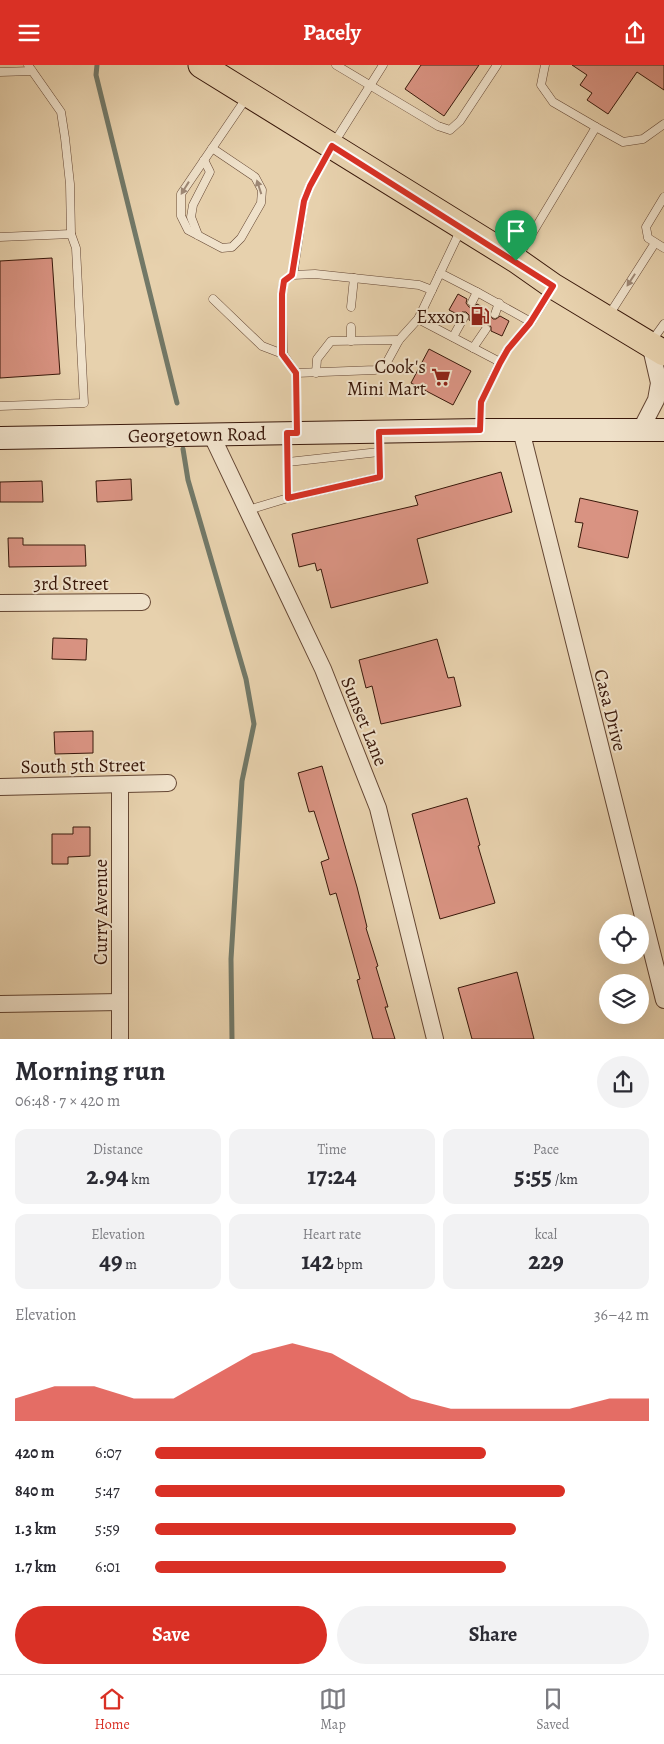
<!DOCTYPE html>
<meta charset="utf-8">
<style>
:root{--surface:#fff;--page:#f2f2f3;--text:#2b2b33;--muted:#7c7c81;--line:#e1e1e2;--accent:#d93025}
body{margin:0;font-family:Alegreya,serif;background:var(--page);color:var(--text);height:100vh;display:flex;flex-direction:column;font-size:19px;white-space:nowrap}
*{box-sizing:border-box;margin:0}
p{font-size:16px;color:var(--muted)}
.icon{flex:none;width:28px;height:28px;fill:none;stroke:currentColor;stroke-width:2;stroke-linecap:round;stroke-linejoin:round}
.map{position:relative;height:974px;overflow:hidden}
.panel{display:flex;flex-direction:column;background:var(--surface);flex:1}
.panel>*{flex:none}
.controls{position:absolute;left:599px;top:849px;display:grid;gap:10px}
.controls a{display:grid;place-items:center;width:50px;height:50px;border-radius:50%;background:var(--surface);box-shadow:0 5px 20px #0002;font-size:25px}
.pin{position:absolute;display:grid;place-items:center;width:42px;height:42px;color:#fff;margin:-51px -21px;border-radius:50% 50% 50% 0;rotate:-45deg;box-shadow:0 0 5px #0007}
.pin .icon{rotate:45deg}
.round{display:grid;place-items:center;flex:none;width:52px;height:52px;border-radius:26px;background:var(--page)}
.headline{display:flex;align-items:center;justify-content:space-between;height:85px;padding:0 15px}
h1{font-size:28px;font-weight:700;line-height:38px}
.stats{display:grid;grid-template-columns:repeat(3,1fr);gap:8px;height:85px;padding:5px 15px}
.stats div{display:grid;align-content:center;border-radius:12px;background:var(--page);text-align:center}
.stats b{font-size:25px;font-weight:700}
.stats small{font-size:14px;font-weight:400}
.stats p{font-size:14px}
.chart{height:140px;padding:10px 15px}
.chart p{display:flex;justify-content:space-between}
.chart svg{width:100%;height:90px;margin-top:5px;fill:var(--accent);opacity:.7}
.cta{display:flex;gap:10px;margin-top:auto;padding:10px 15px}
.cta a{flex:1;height:58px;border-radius:30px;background:var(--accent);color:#fff;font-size:20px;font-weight:700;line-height:58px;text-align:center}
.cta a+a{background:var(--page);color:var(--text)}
ul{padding:0 15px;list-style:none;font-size:16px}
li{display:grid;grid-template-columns:80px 60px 1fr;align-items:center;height:38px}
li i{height:12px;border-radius:6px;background:var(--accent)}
header{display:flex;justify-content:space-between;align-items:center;height:65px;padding:0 15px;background:var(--accent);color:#fff;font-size:22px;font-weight:700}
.tabs{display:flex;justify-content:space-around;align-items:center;height:70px;border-top:1px solid var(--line);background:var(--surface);font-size:14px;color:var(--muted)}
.tabs a{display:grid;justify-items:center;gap:2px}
.tabs .on{color:var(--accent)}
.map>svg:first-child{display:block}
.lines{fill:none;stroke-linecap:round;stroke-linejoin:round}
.stream{stroke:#727867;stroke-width:5}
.building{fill:#d99382;stroke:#39180a}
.lane-casing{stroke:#644633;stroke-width:9}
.street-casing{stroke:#644633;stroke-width:18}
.secondary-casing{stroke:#39180a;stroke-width:24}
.primary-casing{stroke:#39180a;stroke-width:27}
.lane{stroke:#efe1ca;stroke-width:8}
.street{stroke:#efe1ca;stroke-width:16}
.secondary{stroke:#efe1ca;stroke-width:22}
.primary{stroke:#e7d1ad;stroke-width:25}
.oneway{fill:#9d8774}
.route-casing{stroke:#fff;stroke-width:10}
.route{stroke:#d93025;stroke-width:6}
.labels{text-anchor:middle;stroke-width:4;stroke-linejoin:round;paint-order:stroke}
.poi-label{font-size:19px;fill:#39180a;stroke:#efe1ca;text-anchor:end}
.street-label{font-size:19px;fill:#39180a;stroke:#efe1ca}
</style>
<header><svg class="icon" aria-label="menu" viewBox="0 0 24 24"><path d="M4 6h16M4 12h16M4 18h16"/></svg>Pacely<svg class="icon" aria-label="share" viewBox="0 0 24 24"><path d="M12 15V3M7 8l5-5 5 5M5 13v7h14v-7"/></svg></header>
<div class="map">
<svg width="664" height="974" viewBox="0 0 664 974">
<rect width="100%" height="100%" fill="#e7d1ad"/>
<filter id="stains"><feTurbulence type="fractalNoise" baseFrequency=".004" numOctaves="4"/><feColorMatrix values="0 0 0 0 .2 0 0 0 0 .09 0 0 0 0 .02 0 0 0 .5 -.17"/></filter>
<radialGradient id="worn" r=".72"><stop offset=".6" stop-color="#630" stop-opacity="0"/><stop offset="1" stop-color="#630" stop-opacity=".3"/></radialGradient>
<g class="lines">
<g class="stream">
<polyline points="97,0 96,10 177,338"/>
<polyline points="183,384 188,415 246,614 254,659 242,716 231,894 232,974"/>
</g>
</g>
<g class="building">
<polygon points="421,0 479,0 444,51 405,24"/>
<polygon points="572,0 664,0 664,25 637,7 608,49 587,35 592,28 580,20 587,10"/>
<polygon points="52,193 60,309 0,313 0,196"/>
<polygon points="458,229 467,234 466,238 469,242 473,243 477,239 490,246 490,250 493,254 496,254 500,251 509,256 502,271 491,266 491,262 489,259 484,259 481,261 469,255 469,250 466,247 462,247 459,250 449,245"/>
<polygon points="429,284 471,306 453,340 411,318"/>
<polygon points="501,407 512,447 417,474 428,518 331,543 321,504 317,506 315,498 299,502 292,469 418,440 415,431"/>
<polygon points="131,414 132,435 97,437 96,416"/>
<polygon points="42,416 43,437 0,437 0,417"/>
<polygon points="580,433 638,446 628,493 578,482 583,458 575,457"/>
<polygon points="8,473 23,473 23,480 85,480 86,501 9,502"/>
<polygon points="53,573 87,574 86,595 52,594"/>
<polygon points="437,574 448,613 454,612 461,641 381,659 372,621 366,623 359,595"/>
<polygon points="93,666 93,688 55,689 54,667"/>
<polygon points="322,701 357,822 367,862 366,863 378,901 376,902 388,942 385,942 395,974 373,974 357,915 360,914 336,828 330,830 321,797 329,794 314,746 309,747 298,708"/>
<polygon points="467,733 480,780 478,781 495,838 440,854 412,749"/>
<polygon points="73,762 90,762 90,791 68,792 68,799 52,799 52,769 73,769"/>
<polygon points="517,907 534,974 472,974 458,923"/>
</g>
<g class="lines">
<g class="lane-casing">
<g id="lane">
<polyline points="28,0 61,47 65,73 70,119 71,169"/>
<polyline points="336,0 438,61 450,65 460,56 497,0"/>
<polyline points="545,0 541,20 553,37 596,62"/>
<polyline points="0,7 32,6"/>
<polyline points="212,83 255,112 262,125 261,138 241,173 232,182 222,183 188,165 181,151 181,129 247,32"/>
<polyline points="664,132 646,162 648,173 664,183"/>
<polyline points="198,170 191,152 193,140 210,107 204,95"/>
<polyline points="0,172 71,169 76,183 84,338 0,341"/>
<polyline points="518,192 596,62 623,77 643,74 664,59"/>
<polyline points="440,208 477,227 531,257"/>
<polyline points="293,210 304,136 310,121 332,81 383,0"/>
<polyline points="213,234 262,281 283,289"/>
<polyline points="472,237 477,227"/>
<polyline points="351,242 354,213"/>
<polyline points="495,249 499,238"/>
<polyline points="609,250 655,178"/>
<polyline points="418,254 500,297"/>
<polyline points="351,262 351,276"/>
<polyline points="453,272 464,252"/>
<polyline points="651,277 664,259"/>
<polyline points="473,283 486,264"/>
<polyline points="296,308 283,289 282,229 284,216 293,210 315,209 419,220 432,225"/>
<polyline points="316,308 317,294 331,276 399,275"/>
<polyline points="480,362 481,337 500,297 508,284 531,257 551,225"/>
<polyline points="297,365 296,308 375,305 387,297 399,275 418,254 423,244 461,164"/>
<polyline points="288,397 379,387"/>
<polyline points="288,433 380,412 379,369"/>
<polyline points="248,445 288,433 287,370"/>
</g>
</g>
<g class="street-casing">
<g id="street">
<polyline points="641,364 656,335 659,318 650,279"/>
<polyline points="521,365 664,935"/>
<polyline points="211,369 323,604 378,743 435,974"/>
<polyline points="0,538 142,537"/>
<polyline points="0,722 168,718"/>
<polyline points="0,939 120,937"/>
<polyline points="120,974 120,720"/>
</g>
</g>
<g class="secondary-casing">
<polyline id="secondary" points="0,373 480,365 664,365"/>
</g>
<g class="primary-casing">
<polyline id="primary" points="201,0 516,195 553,221 664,288"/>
</g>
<use href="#lane" class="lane"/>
<use href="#street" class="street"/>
<use href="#secondary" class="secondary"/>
<use href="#primary" class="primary"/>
</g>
<defs><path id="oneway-solid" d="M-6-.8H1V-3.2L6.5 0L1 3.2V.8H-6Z" transform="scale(1.25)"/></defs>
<g class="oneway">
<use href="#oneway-solid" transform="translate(259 122) rotate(-108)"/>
<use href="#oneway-solid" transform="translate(185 123) rotate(122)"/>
<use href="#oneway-solid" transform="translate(631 215) rotate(123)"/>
</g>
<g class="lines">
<g class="route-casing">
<polygon id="route" points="332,81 553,221 530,258 508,284 500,298 481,337 480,365 379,367 380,412 288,433 287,368 297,368 296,308 282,289 282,229 284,216 292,210 304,136 310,121"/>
</g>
<use href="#route" class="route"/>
</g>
<defs>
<g id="fuel-bare" transform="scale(1.5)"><path d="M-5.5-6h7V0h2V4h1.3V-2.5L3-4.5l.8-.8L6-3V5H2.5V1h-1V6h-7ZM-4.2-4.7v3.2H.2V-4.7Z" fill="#8f2418" stroke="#efe1ca" stroke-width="2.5" paint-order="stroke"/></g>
<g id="supermarket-bare" transform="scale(1.5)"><path d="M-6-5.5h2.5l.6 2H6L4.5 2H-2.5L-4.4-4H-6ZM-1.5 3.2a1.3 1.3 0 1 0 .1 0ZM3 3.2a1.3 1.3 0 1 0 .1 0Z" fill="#8f2418" stroke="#efe1ca" stroke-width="2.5" paint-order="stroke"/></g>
</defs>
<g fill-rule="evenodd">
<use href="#fuel-bare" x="480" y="251"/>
<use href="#supermarket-bare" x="441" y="312"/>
</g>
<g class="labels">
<g class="poi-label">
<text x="465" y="258">Exxon</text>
<text x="426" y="308">Cook's<tspan x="426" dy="22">Mini Mart</tspan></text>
</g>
<g class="street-label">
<text transform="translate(197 369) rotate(-1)" y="7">Georgetown Road</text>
<text x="71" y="525">3rd Street</text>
<text transform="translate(611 645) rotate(76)" y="7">Casa Drive</text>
<text transform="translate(365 656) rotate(68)" y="7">Sunset Lane</text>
<text transform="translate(83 700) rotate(-1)" y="7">South 5th Street</text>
<text transform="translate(100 847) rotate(-90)" y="7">Curry Avenue</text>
</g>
</g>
<rect width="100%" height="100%" filter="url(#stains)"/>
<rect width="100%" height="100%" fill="url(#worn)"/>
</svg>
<div class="controls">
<a><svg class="icon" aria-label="locate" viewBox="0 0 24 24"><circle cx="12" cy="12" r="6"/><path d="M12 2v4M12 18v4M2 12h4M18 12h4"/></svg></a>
<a><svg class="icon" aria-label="layers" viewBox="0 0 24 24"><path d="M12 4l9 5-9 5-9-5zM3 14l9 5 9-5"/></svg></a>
</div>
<div class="pin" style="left:516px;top:196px;background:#1e9e55"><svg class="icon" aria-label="arrive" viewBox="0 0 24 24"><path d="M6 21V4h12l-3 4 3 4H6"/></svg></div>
</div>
<section class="panel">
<div class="headline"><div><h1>Morning run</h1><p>06:48 · 7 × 420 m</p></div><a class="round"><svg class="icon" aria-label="share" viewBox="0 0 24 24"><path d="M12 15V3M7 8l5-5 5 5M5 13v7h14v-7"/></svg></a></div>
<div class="stats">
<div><p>Distance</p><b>2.94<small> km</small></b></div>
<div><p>Time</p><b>17:24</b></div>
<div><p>Pace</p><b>5:55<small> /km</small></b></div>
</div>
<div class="stats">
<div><p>Elevation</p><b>49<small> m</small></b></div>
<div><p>Heart rate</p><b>142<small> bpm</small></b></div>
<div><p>kcal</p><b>229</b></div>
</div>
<div class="chart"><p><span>Elevation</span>36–42 m</p>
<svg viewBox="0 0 160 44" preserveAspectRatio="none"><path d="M0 44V33L10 27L20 27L30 33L40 33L50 22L60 11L70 6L80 11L90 22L100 33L110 38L120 38L130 38L140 38L150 33L160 33V44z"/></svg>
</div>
<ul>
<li><b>420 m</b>6:07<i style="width:67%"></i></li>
<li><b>840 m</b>5:47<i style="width:83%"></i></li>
<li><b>1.3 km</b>5:59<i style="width:73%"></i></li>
<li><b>1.7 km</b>6:01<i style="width:71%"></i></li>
</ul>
<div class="cta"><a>Save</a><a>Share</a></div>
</section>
<nav class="tabs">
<a class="on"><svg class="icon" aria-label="home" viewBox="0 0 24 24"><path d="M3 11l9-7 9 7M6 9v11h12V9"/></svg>Home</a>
<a><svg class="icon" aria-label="map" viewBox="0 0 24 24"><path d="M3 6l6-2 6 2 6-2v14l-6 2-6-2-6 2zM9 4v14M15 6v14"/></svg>Map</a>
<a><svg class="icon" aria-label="saved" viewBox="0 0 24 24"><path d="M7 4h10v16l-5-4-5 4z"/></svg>Saved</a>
</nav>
